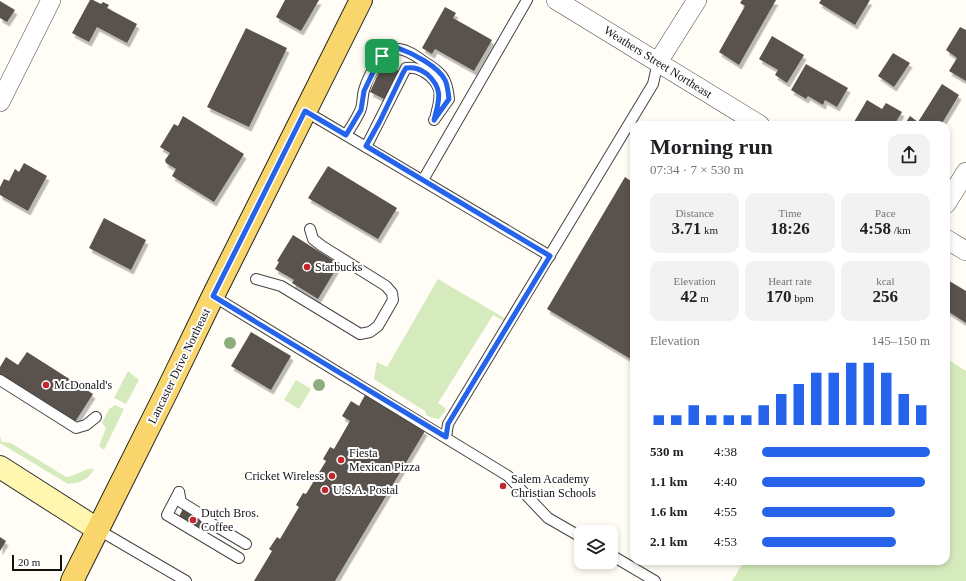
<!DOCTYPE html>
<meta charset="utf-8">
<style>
:root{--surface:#fff;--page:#f2f2f2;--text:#202124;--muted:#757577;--accent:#2563eb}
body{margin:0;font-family:"Times New Roman",serif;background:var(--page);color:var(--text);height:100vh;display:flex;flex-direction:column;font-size:15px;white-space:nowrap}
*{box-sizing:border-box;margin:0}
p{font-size:13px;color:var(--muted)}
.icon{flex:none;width:22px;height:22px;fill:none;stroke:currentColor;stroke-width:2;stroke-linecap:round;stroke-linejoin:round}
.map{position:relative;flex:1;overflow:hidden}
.side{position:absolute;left:630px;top:121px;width:320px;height:444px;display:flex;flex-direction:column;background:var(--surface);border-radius:12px;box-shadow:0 2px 6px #0003}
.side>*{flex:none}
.tools{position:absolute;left:574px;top:525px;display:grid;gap:8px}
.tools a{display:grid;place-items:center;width:44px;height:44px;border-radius:8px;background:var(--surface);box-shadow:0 2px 6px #0003;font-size:20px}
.scale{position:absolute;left:12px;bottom:10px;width:50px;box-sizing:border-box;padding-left:4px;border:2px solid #111;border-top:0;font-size:11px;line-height:14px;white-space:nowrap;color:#111;-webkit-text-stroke:3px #fff;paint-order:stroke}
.pin{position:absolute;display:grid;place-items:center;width:34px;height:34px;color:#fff;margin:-17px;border-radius:8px;box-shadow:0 2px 6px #0006}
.round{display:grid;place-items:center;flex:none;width:42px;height:42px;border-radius:12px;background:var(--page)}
.head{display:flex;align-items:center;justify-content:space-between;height:68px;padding:0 20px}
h1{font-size:22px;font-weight:600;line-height:30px}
.stats{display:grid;grid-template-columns:repeat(3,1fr);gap:6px;height:68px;padding:4px 20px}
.stats div{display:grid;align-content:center;border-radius:10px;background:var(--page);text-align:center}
.stats b{font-size:17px;font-weight:600}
.stats small{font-size:11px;font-weight:400}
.stats p{font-size:11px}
.chart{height:112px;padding:8px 20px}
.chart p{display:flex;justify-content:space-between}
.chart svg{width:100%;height:72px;margin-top:4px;stroke:var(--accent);stroke-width:6}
ul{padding:0 20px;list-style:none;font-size:13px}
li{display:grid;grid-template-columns:64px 48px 1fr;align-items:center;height:30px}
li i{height:10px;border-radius:5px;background:var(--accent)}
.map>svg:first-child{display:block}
.green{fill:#d5ebbd}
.building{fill:#5a524d;filter:url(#shadow)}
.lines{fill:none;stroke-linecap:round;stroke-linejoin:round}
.lane-casing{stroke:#444;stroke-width:12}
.street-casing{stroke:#444;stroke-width:20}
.secondary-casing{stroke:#333;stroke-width:24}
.primary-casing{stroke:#222;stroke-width:24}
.lane{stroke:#fff;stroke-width:10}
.street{stroke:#fff;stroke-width:19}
.secondary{stroke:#fff6b0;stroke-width:22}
.primary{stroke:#f9d66b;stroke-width:22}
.tree{fill:#8dad7f}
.route-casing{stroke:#fff;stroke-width:8}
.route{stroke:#2563eb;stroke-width:5}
.poi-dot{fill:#c4262e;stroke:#fff;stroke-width:1.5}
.labels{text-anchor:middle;stroke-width:4;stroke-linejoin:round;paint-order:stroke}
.street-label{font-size:12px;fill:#111;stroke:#fff}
.poi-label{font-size:12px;fill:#111;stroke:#fff;text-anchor:start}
</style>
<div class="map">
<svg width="966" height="581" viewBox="0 0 966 581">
<defs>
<filter id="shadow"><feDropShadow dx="2.5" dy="4.5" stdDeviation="0" flood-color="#0004"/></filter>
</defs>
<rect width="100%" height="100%" fill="#fffdf5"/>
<g class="green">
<polygon points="438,279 506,319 505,322 493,315 438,403 444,407 446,410 439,419 433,418 426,415 425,411 374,379 377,362 387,367"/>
<polygon points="946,358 966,371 966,581 732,581 744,561 946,561"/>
<polygon points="128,371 139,380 126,404 114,398"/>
<polygon points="296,380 311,389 299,409 284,400"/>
<polygon points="115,405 124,409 104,450 99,446 106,428 102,423 109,409"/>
<path d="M0 436 2 442 11 443 66 477C77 476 85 467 94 469 89 480 79 483 68 484L0 443Z"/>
</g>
<g class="building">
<polygon points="90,0 93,0 101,4 103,2 109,5 107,8 137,24 127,43 97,27 89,42 72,33"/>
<polygon points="285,0 319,0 301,31 276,17"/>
<polygon points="742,0 776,0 739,65 719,52 745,6 740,3"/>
<polygon points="821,0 870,0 855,25 819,3"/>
<polygon points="0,1 15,10 7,22 0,18"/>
<polygon points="445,7 456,13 453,18 492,40 474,71 435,49 432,54 422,48"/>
<polygon points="960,27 966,30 966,81 949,71 957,58 946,50"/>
<polygon points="246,28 287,48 249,127 207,107"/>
<polygon points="772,36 804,55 787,83 775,75 778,70 759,59"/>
<polygon points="893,53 910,63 894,87 878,76"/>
<polygon points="383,63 400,71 386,100 370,92"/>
<polygon points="806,64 848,88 837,107 825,100 823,105 808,96 806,99 791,90"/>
<polygon points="942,84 959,95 941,125 904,125 910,116 918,122"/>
<polygon points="867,100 882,109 886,103 902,112 894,125 859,125 854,122"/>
<polygon points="183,116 244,154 214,202 172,176 176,169 166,163 165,160 170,153 160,147 174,124 178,126"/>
<polygon points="24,163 47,176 28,211 0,195 0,187 4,179 9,181 15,169 19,172"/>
<polygon points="328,166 397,208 378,239 308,198"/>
<polygon points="625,177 634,183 634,361 547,309"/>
<polygon points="104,218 146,240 131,270 89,248"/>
<polygon points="293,235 339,264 318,299 292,283 294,280 275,269 279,262 277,261"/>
<polygon points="946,279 966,291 966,323 946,310"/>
<polygon points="251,332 291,356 271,390 231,366"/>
<polygon points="27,352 93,394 75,422 0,376 0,367 6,357 18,365"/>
<polygon points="365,395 425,431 335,581 254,581 272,551 269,549 277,537 280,539 299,507 296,505 303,493 306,494 326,461 323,459 330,447 334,449 350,421 342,416 351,401 359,406"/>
<polygon points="183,508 206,522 202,529 179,517"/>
<polygon points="0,537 6,541 0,551"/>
</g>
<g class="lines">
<g class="lane-casing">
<g id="lane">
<polyline points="305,111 550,256"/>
<path d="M346 135C351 127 356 120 360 111 363 105 362 97 364 90 368 77 382 47 399 49 408 50 416 56 423 61 441 72 447 77 449 99L434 120"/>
<path d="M366 147 406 68C419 66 434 76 439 89 441 97 438 107 436 115"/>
<polyline points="423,180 527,0"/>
<polyline points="256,279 281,286 360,334 370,332 378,326 393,300 392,293 386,286 322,246 313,239 310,229"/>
<polyline points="213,296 508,476 548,518 581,537"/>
<polyline points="0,380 76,428 86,425 96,417"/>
<polyline points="446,437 448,424 653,84 658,62"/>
<polyline points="179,492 167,515 239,558"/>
<polyline points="179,492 181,502 202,515 209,522 246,544"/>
<polyline points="97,529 186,581"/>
<polyline points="611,555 655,581"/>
</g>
</g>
<g class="street-casing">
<g id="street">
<polyline points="556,0 760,125"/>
<polyline points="658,62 697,0"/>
<polyline points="0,102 51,0"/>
<polyline points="946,204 966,172"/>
<polyline points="946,239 966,251"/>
</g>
</g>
<g class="secondary-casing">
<polyline id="secondary" points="0,467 97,529"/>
</g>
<g class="primary-casing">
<polyline id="primary" points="72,581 167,391 213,296 361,0"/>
</g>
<use href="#lane" class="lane"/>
<use href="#street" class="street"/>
<use href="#secondary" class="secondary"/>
<use href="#primary" class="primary"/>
</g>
<g class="tree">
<circle cx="230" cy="343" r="6"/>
<circle cx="319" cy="385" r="6"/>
</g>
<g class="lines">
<g class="route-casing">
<path id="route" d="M398 48C412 53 438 66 445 80 448 86 448 93 449 99L434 120C439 101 444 89 427 74 420 69 415 67 406 68L403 73 380 121 366 146 550 256 448 424 446 437 213 296 305 111 346 135 361 110 364 91 377 64 382 56 388 51Z"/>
</g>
<use href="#route" class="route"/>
</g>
<g class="poi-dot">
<circle cx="307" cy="267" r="4"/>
<circle cx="46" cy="385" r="4"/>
<circle cx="341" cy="460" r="4"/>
<circle cx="332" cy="476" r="4"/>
<circle cx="503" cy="486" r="4"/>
<circle cx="325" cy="490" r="4"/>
<circle cx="193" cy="520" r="4"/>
</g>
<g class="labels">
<g class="street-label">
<text transform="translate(658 62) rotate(32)" y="4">Weathers Street Northeast</text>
<text transform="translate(179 366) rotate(-64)" y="4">Lancaster Drive Northeast</text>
</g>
<g class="poi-label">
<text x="315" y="271">Starbucks</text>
<text x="54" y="389">McDonald's</text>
<text x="349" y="457">Fiesta<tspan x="349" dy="14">Mexican Pizza</tspan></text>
<text x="324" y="480" text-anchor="end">Cricket Wireless</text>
<text x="511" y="483">Salem Academy<tspan x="511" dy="14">Christian Schools</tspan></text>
<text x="333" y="494">U.S.A. Postal</text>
<text x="201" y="517">Dutch Bros.<tspan x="201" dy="14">Coffee</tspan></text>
</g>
</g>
</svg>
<div class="tools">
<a><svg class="icon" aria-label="layers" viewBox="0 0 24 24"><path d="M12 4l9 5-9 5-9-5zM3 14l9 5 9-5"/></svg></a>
</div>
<div class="scale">20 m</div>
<div class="pin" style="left:382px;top:56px;background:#1e9e55"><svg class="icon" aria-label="arrive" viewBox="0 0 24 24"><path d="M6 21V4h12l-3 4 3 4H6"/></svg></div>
<section class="side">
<div class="head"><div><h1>Morning run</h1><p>07:34 · 7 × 530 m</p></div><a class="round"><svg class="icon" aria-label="share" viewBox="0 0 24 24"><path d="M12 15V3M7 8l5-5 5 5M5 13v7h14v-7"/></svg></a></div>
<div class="stats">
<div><p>Distance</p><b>3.71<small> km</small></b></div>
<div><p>Time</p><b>18:26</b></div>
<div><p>Pace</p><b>4:58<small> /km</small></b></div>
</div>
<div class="stats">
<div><p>Elevation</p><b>42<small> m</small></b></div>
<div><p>Heart rate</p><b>170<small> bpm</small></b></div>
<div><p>kcal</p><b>256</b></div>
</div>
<div class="chart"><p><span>Elevation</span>145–150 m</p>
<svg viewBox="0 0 160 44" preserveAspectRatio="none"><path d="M5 44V38M15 44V38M25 44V32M35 44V38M45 44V38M55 44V38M65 44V32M75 44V25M85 44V19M95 44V12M105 44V12M115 44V6M125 44V6M135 44V12M145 44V25M155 44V32"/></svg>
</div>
<ul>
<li><b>530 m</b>4:38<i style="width:100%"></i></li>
<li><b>1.1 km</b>4:40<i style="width:97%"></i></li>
<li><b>1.6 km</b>4:55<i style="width:79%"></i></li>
<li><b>2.1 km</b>4:53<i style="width:80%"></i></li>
</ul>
</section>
</div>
